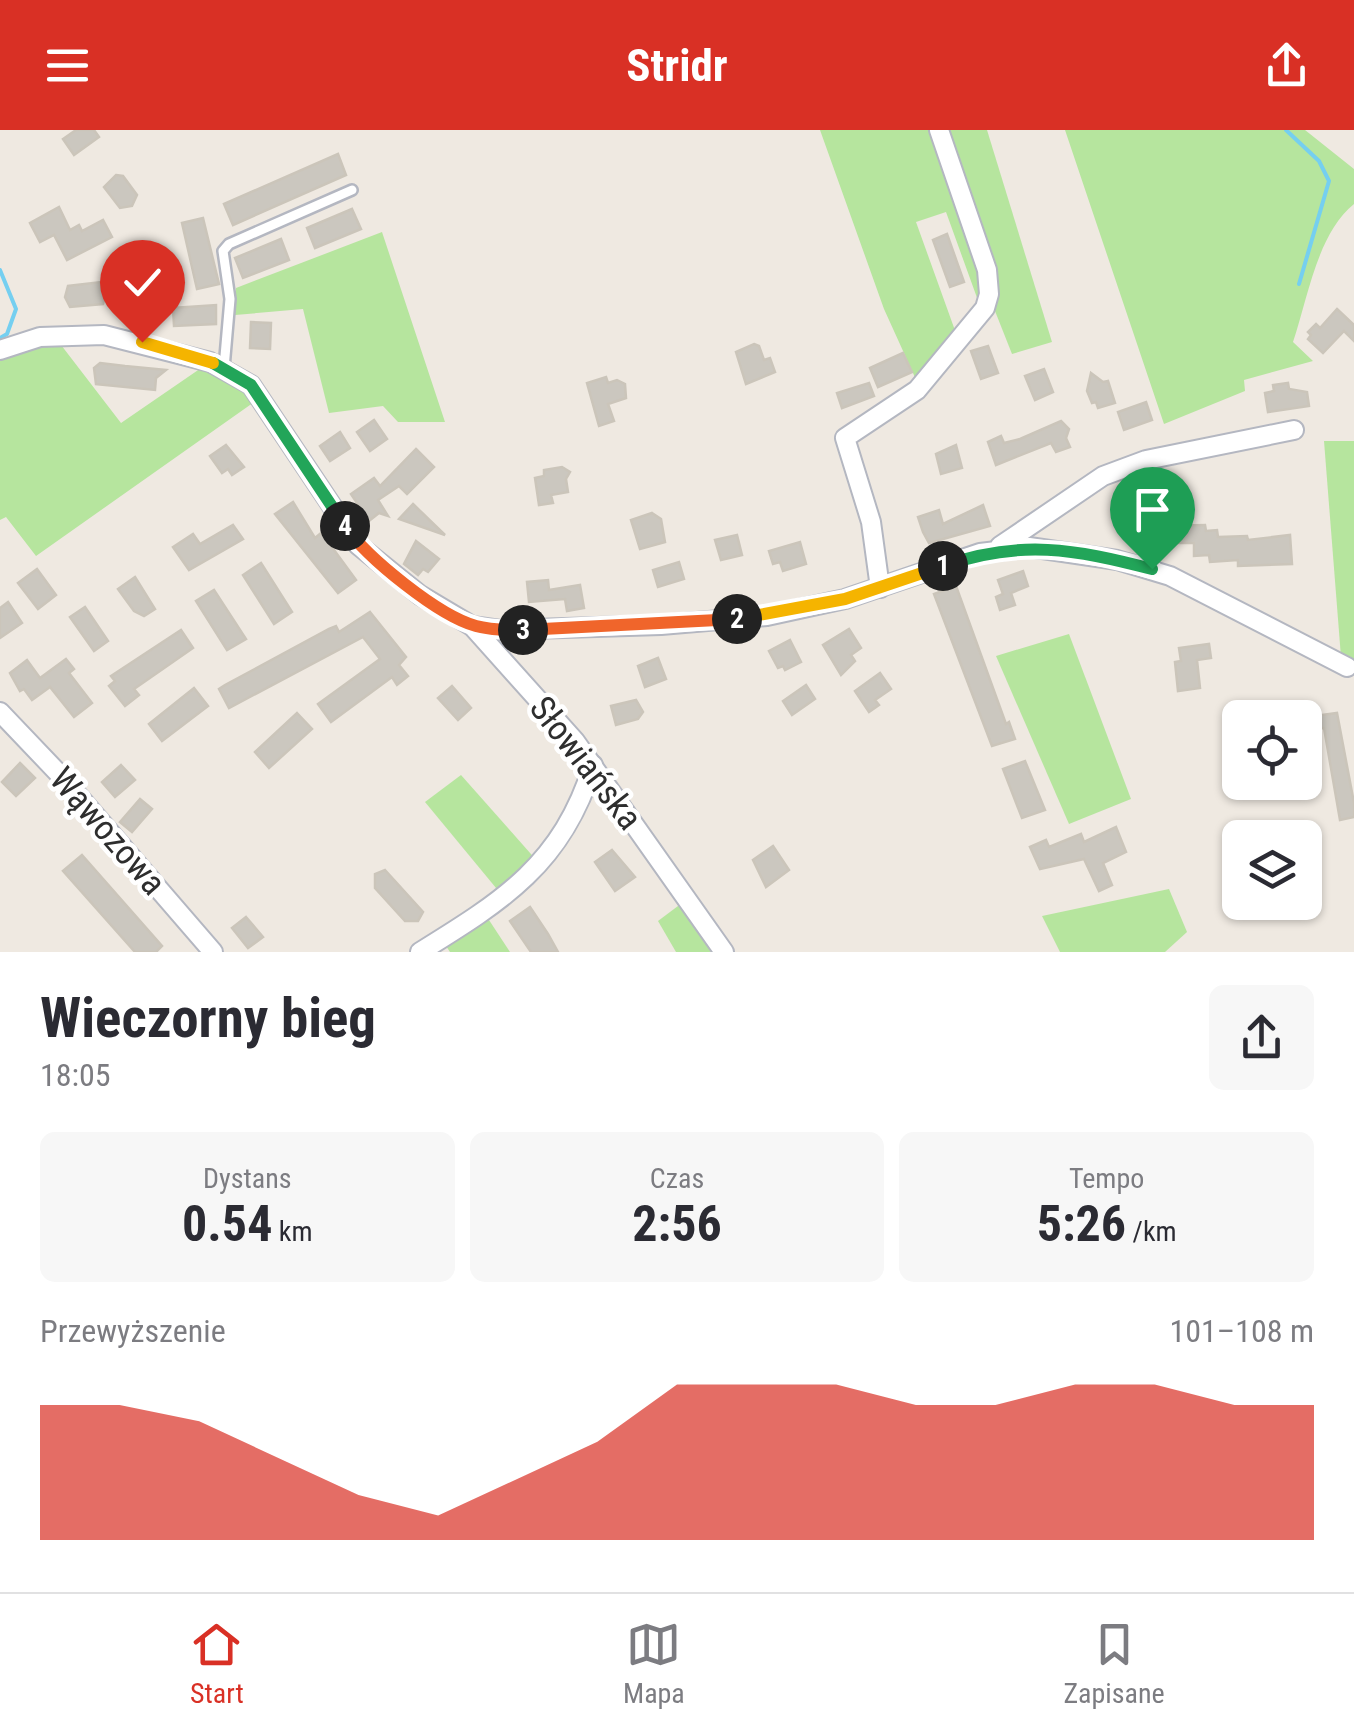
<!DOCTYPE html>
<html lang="pl">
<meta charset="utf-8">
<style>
:root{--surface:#fff;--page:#f7f7f7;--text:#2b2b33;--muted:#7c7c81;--line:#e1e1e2;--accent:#d93025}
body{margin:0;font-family:"Roboto Condensed",sans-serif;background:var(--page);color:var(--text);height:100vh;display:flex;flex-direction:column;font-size:38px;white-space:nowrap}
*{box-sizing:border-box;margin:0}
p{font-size:32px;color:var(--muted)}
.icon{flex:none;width:55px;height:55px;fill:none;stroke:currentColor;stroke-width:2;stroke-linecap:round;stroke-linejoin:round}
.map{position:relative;height:822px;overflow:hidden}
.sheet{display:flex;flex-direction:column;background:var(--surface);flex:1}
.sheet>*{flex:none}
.buttons{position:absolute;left:1222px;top:570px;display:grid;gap:20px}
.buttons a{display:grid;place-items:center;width:100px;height:100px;border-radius:15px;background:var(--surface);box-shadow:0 2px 8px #0004;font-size:50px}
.pin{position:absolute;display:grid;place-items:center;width:85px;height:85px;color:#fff;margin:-102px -42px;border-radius:50% 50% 50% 0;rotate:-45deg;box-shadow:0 0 10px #0007}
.pin .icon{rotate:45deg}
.km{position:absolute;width:50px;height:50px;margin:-25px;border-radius:50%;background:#222;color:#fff;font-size:28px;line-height:50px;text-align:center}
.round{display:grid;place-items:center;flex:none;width:105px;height:105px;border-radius:15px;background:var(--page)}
.overview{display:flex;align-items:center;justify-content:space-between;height:170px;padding:0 40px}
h1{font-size:55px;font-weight:700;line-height:75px}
.stats{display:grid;grid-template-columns:repeat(3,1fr);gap:15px;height:170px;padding:10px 40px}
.stats div{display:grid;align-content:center;border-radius:15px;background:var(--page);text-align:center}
.stats b{font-size:50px;font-weight:700}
.stats small{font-size:28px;font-weight:400}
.stats p{font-size:28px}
.chart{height:280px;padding:20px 40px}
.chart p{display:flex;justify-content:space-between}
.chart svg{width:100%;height:180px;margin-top:10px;fill:var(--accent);opacity:.7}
header{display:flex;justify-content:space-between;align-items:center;height:130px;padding:0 40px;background:var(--accent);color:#fff;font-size:45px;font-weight:700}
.tab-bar{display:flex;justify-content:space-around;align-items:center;height:140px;border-top:2px solid var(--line);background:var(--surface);font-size:28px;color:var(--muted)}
.tab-bar a{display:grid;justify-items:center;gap:5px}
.tab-bar .selected{color:var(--accent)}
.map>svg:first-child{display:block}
.green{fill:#b6e59e}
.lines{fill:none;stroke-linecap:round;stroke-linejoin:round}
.stream{stroke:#75cff0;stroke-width:4}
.building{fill:#cbc7bf;stroke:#cbc5ba;stroke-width:2.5}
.lane-casing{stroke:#b4b7c1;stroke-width:14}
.street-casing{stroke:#b4b7c1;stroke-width:22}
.lane{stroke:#fff;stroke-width:9}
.street{stroke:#fff;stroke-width:18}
.split-1-casing{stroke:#fff;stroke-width:20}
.split-2-casing{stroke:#fff;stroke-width:20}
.split-3-casing{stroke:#fff;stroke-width:20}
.split-4-casing{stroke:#fff;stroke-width:20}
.split-5-casing{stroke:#fff;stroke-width:20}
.split-6-casing{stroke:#fff;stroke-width:20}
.split-1{stroke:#22a559;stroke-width:12}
.split-2{stroke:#f5b400;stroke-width:12}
.split-3{stroke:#f0652b;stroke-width:12}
.split-4{stroke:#f0652b;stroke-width:12}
.split-5{stroke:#22a559;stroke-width:12}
.split-6{stroke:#f5b400;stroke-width:12}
.labels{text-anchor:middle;stroke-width:9;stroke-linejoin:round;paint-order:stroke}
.street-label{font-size:35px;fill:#2e2e2e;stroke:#fff}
</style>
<header><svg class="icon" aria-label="menu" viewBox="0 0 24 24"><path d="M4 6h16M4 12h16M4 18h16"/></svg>Stridr<svg class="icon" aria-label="share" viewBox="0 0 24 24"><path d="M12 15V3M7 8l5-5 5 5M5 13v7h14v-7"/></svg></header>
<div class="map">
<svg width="1354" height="822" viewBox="0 0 1354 822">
<rect width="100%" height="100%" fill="#efe9e1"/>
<g class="green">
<polygon points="820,0 935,0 983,132 980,176 946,82 916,92 957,206 918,254 884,179"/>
<polygon points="943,0 987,0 1052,212 1012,224 993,176"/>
<path d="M1065 0H1305L1354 39V74C1317 104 1308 168 1293 212L1313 231 1244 250 1245 261 1164 294Z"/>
<polygon points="382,102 445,292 398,292 383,276 329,283 303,179 235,185 236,158"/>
<polygon points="58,211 121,293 204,236 233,249 257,270 36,426 6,387 0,390 0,226"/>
<polygon points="1324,311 1354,311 1354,537 1341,527"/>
<polygon points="1069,504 1131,669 1069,694 996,526"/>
<polygon points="461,645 538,732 501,764 425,672"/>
<polygon points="1169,759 1187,802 1165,822 1060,822 1042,786"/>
<polygon points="682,773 714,819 710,822 676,822 658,791"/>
<polygon points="487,787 510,822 450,822 446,816"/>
</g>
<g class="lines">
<g class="stream">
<polyline points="1286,0 1319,31 1329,51 1299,154"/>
<polyline points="0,140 16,179 7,204 0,208"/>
</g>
</g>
<g class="building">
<polygon points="76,0 94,0 99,7 74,25 63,9"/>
<polygon points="338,24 346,45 233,95 224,74"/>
<polygon points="116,45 123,46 137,65 132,76 120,78 104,57"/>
<polygon points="59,77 70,100 79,95 82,101 103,90 112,107 67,130 54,105 40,112 30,93"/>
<polygon points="352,79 361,99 315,118 307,98"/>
<polygon points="203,88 219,154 197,159 182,93"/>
<polygon points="947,104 964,152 950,157 933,110"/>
<polygon points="281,109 289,130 243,148 235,128"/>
<polygon points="101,152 106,163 103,174 70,177 65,167 68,156"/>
<polygon points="148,160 150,178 143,178 143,184 128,184 127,161"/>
<polygon points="216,175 216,194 174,196 173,178"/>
<polygon points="1337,179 1354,195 1354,211 1344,201 1323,223 1308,209 1311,205 1308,202 1316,194 1320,198"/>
<polygon points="251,192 271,193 270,219 250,218"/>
<polygon points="754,214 759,216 764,230 770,228 775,242 746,254 736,222"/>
<polygon points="988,216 998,243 981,249 971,221"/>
<polygon points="903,223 912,242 878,257 870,238"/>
<polygon points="100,233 125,236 166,240 156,248 155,260 96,254 94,238"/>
<polygon points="1044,239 1053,262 1035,270 1025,246"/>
<polygon points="1091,243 1103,252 1108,251 1115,273 1098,278 1096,272 1092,273 1087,261"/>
<polygon points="606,247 608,253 617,250 625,254 626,268 608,274 614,291 599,296 587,253"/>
<polygon points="869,253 874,266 842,278 837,263"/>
<polygon points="1288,253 1289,259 1307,262 1309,276 1268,282 1265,263 1274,261 1273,255"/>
<polygon points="1146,272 1152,290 1124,300 1118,282"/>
<polygon points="374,290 387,309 370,321 357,302"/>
<polygon points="1061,291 1069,299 1066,308 1070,317 1056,322 1051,313 996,335 988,312 1001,306 1004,313 1020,309"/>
<polygon points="340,302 350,318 330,331 320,316"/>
<polygon points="226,315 244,337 232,345 228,339 222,343 210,326"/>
<polygon points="956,315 962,338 941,344 936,324"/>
<polygon points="416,319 434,337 407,364 399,356 378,370 388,386 379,383 369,391 351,364 374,348 380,356"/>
<polygon points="562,337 570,342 566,349 568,362 551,365 553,373 539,375 535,348 544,346 544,340"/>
<polygon points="293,372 315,408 321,403 326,409 356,450 338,463 275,384"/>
<polygon points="413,374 445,405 399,389"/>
<polygon points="983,375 990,396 929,413 923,402 918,387 939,380 943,394"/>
<polygon points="652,383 661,389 665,412 640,419 631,390"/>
<polygon points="233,395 243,409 189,440 173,417 193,404 200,414"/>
<polygon points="1205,395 1206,401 1217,400 1218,407 1247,406 1248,410 1290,405 1292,434 1238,436 1238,430 1210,432 1209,425 1194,426 1194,413 1159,413 1158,396"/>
<polygon points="737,405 742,425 721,430 715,410"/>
<polygon points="416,411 439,429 428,442 423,439 418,445 404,434"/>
<polygon points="800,412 806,434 783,441 780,432 773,434 769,421"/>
<polygon points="679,432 684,449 658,457 653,440"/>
<polygon points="261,433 292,482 274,494 243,445"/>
<polygon points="37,439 56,465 38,479 18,453"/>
<polygon points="1023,441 1028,456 1011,463 1015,475 1000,480 996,467 1003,464 998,450"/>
<polygon points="135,447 155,479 144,486 134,481 118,459"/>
<polygon points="548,450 549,460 580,455 584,478 567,481 565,469 529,472 527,452"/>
<polygon points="956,456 1006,594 1009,592 1015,609 992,616 934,464"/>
<polygon points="214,460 246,509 227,520 196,471"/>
<polygon points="8,472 22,493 0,508 0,478"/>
<polygon points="85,477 108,511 94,521 70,487"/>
<polygon points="370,482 406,527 399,535 408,546 397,555 392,547 331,592 318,574 380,529 363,507 229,578 219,559 225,555 329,499 336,496 339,502"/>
<polygon points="849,499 861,518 851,525 855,531 841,545 823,515"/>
<polygon points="181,500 193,518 134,559 139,565 125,576 109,556 115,551 111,546"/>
<polygon points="790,510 801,532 785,540 783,536 778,538 769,521"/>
<polygon points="1209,514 1211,528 1197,530 1200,558 1178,561 1175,532 1181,531 1179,518"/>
<polygon points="658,528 666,549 645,557 638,536"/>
<polygon points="66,529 74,539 69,543 92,573 74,587 50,557 32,570 24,559 20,561 10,543 27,530 40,548"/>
<polygon points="880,543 891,559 875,570 879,575 869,582 855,561"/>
<polygon points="806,555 815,569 792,585 783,571"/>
<polygon points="452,556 471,578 458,590 438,568"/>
<polygon points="194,558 208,576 162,611 149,594"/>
<polygon points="636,570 643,582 638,589 616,595 611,576"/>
<polygon points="297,583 312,599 269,638 255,622"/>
<polygon points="1337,583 1354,673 1354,687 1340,690 1324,598 1315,599 1314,586"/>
<polygon points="1025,631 1045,680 1022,688 1003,639"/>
<polygon points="20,633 35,648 16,666 2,652"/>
<polygon points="121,635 135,650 115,667 102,652"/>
<polygon points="140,669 152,679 132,702 120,692"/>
<polygon points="1116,697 1126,722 1103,733 1112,755 1099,761 1084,729 1040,739 1030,717 1046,710 1049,717 1081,704 1084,712"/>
<polygon points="773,716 789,740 766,757 753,730"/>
<polygon points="612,720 635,747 615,761 595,732"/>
<polygon points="82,725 162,816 156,822 135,822 63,741"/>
<polygon points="385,740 423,782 418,791 405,791 375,758 375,744"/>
<polygon points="530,777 548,804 558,822 531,822 510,791"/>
<polygon points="246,787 263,807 248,818 232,798"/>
</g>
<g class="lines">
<g class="lane-casing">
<polyline id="lane" points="224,238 230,169 223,121 229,114 352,60"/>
</g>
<g class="street-casing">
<g id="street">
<polyline points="0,220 40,207 104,205 210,232 251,255 358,415 420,465 472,496 575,611 724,822"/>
<polyline points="1000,416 1103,346 1146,330 1294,300"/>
<polyline points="880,458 871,392 845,308 917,260 985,178 989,164 987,140 939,0"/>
<polyline points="472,496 500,500 661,495 767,486 845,469 980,423 1029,417 1117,430 1170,446 1347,537"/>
<polyline points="0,582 61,646 213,822"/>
<path d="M420 822C504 770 562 734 593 635"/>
</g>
</g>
<use href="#lane" class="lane"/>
<use href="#street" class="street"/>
</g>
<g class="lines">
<g class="split-1-casing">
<path id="split-1" d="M943 436C1020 409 1075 419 1152 439"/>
</g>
<g class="split-2-casing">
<polyline id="split-2" points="737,489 845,469 943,436"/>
</g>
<g class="split-3-casing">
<polyline id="split-3" points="523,500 737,489"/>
</g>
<g class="split-4-casing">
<path id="split-4" d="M345 396C367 428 439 486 476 496 491 500 507 500 523 500"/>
</g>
<g class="split-5-casing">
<polyline id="split-5" points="213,233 251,255 345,396"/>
</g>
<g class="split-6-casing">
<polyline id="split-6" points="142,212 213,233"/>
</g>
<use href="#split-1" class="split-1"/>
<use href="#split-2" class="split-2"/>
<use href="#split-3" class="split-3"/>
<use href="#split-4" class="split-4"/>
<use href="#split-5" class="split-5"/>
<use href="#split-6" class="split-6"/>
</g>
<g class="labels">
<g class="street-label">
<text transform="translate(586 633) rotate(52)" y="12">Słowiańska</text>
<text transform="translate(108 701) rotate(49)" y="12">Wąwozowa</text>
</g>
</g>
</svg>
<div class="buttons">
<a><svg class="icon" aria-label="locate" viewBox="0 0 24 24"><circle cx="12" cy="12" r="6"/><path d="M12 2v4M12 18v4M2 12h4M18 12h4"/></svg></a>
<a><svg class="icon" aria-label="layers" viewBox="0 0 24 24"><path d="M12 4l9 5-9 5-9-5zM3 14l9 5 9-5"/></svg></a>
</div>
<div class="pin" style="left:1152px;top:439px;background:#1e9e55"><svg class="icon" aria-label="arrive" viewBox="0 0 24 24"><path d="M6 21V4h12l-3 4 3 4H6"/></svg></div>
<div class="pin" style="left:142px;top:212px;background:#d93025"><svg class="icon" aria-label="check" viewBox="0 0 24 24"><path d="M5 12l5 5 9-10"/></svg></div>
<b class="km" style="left:943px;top:436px">1</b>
<b class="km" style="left:737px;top:489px">2</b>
<b class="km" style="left:523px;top:500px">3</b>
<b class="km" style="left:345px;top:396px">4</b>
</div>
<section class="sheet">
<div class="overview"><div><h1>Wieczorny bieg</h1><p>18:05</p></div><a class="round"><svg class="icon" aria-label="share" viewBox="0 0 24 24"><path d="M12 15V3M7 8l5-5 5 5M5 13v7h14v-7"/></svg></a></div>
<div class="stats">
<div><p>Dystans</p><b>0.54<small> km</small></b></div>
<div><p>Czas</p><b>2:56</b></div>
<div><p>Tempo</p><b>5:26<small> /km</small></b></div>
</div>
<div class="chart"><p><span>Przewyższenie</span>101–108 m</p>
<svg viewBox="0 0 160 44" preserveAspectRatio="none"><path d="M0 44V11L10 11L20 15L30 24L40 33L50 38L60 29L70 20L80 6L90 6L100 6L110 11L120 11L130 6L140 6L150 11L160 11V44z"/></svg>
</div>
</section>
<nav class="tab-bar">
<a class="selected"><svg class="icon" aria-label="home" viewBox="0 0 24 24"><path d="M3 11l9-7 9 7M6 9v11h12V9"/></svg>Start</a>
<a><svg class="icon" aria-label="map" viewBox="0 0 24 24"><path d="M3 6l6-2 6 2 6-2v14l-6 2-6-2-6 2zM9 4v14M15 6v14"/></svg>Mapa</a>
<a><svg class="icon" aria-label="saved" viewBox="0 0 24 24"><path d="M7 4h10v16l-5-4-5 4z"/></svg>Zapisane</a>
</nav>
